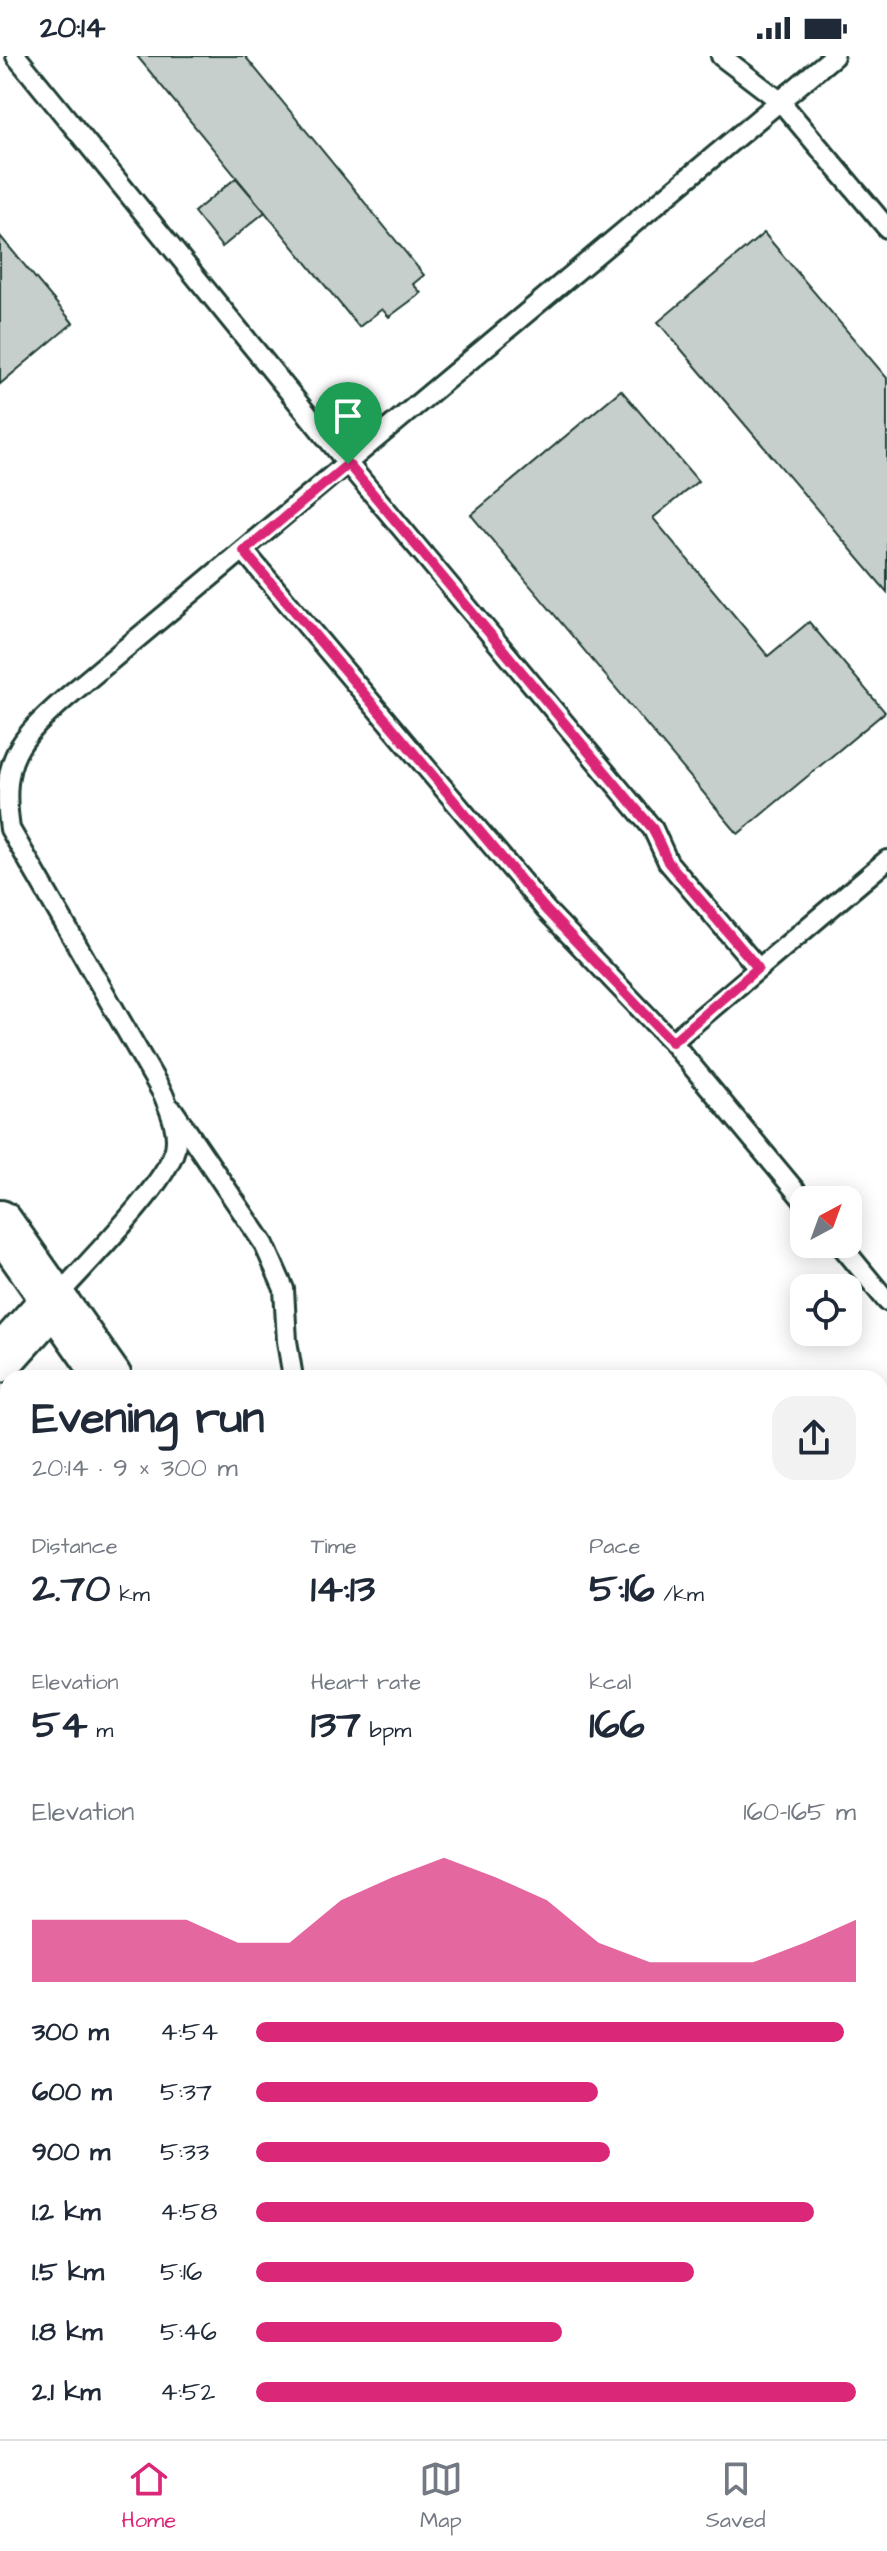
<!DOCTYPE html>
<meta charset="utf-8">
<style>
:root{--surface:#fff;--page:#f2f2f3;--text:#1f2937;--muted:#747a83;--line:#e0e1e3;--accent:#db2777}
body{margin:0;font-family:"Architects Daughter",sans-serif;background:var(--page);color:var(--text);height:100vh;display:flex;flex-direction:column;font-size:30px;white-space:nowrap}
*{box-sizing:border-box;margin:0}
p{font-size:26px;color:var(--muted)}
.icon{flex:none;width:44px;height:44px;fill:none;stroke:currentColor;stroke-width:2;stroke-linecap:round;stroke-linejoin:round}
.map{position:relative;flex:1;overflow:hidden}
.details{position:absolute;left:0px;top:1314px;width:888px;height:1070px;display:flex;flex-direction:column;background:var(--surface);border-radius:24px 24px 0 0;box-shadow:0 4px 20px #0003}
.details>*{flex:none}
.needle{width:52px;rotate:41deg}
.buttons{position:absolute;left:790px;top:1130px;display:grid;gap:16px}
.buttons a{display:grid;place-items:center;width:72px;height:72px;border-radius:16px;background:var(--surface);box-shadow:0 4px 20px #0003;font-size:40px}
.pin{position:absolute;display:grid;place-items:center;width:68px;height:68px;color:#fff;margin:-82px -34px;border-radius:50% 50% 50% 0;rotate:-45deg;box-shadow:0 0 8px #0007}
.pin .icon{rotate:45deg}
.round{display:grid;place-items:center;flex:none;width:84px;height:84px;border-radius:24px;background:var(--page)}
.summary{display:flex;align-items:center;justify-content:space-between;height:136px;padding:0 32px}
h1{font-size:44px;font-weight:700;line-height:60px}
.figures{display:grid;grid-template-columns:repeat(3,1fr);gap:12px;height:136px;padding:8px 32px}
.figures div{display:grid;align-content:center}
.figures b{font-size:40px;font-weight:700}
.figures small{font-size:22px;font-weight:400}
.figures p{font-size:22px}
.chart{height:224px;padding:16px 32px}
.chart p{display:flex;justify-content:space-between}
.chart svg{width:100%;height:144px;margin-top:8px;fill:var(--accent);opacity:.7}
ul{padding:0 32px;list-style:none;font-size:26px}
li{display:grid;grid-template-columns:128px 96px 1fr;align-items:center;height:60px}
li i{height:20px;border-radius:10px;background:var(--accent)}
.status{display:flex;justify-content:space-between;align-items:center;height:56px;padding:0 40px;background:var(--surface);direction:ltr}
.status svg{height:22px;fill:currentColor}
.tabs{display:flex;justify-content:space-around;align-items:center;height:112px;border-top:2px solid var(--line);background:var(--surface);font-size:22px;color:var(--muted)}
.tabs a{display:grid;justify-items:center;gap:4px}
.tabs .selected{color:var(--accent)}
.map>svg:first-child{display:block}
.green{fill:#dee3e2;stroke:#7e908b;stroke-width:2}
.building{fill:#c7cfcc;stroke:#1f3d34;stroke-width:2}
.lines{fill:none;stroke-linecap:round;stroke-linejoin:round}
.service-casing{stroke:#1f3d34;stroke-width:24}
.tertiary-casing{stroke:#1f3d34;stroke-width:50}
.path{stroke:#1f3d34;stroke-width:5;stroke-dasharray:6 6;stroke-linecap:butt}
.service{stroke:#fff;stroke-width:18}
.tertiary{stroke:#fff;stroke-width:44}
.route-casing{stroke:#fff;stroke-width:16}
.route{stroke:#db2777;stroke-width:10}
</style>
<div class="status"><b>20:14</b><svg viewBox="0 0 49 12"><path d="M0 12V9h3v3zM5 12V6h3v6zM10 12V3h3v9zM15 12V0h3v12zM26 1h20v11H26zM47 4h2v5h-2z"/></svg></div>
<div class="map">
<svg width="887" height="2383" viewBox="0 0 887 2383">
<rect width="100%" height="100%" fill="#fff"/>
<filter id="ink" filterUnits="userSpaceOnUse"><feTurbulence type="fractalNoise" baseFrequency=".0125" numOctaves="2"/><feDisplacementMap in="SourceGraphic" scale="16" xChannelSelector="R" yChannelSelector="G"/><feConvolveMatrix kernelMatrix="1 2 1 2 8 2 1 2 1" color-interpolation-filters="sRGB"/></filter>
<g filter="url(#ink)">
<g class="green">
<polygon points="8,1380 8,2376 851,2376 856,2383 0,2383 0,1389"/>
<polygon points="887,1730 887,2325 880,2315 880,1734"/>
</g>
<g class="building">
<polygon points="137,0 245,0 424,219 413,228 421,237 389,261 382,253 359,271"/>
<polygon points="236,122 265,156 222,191 194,156"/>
<polygon points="764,177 887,322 887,536 658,266"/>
<polygon points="0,180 73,267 0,328"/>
<polygon points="621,334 698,425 653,462 768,600 809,566 885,656 738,778 471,459"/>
</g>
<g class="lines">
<g class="service-casing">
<g id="service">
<polyline points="16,0 348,408 653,773 668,806 758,912"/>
<polyline points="834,0 780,45 887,172"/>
<polyline points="244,495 546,854 672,986 804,1145"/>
<polyline points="672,986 887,804"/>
<polyline points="173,1054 264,1188 284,1233 287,1285 293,1322"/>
<polyline points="840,1188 887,1245"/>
<path d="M54 1244C81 1213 166 1129 175 1093 179 1074 170 1055 163 1038L10 773C0 703 18 684 67 641L780 45 721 0"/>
<polyline points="880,1593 887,1588"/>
</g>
</g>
<g class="tertiary-casing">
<g id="tertiary">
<polyline points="0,1167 109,1322"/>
<polyline points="0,1304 54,1244"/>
<polyline points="880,1677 887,1673"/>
<polyline points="880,2368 887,2377"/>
</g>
</g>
<g class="path">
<polyline points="0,1709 8,1703"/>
<polyline points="880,1933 887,1932"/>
<polyline points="887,1980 887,2030"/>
<polyline points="880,2108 887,2111"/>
<polyline points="0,2148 8,2153"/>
<polyline points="178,2376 178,2383"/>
</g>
<use href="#service" class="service"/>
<use href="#tertiary" class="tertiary"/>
</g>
</g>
<g class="lines" filter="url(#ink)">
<g class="route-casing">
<polygon id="route" points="348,408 653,773 668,806 758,912 672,986 546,854 244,495"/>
</g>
<use href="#route" class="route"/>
</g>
</svg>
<div class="buttons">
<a><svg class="needle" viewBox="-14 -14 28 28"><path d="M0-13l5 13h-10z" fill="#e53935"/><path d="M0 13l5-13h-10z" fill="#747a83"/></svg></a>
<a><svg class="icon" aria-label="locate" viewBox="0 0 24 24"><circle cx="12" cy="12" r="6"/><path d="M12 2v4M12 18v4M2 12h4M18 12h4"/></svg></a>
</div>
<div class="pin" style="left:348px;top:408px;background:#1e9e55"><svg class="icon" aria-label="arrive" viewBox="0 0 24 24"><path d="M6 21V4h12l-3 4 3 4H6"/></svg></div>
<section class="details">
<div class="summary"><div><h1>Evening run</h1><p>20:14 · 9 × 300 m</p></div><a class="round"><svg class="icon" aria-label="share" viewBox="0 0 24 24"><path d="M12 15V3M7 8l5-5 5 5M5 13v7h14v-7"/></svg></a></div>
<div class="figures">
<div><p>Distance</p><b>2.70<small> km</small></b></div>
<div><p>Time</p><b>14:13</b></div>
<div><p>Pace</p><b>5:16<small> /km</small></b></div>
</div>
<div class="figures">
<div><p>Elevation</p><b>54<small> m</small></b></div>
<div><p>Heart rate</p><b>137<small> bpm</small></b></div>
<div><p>kcal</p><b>166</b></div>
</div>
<div class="chart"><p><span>Elevation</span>160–165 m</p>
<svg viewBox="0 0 160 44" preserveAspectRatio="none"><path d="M0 44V25L10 25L20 25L30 25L40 32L50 32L60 19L70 12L80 6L90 12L100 19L110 32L120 38L130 38L140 38L150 32L160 25V44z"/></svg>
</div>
<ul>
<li><b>300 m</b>4:54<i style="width:98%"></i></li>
<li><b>600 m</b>5:37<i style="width:57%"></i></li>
<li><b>900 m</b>5:33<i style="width:59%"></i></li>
<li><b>1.2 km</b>4:58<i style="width:93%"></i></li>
<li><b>1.5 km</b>5:16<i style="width:73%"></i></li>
<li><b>1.8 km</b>5:46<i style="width:51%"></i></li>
<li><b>2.1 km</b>4:52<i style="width:100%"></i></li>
</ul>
</section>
</div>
<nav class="tabs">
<a class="selected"><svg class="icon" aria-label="home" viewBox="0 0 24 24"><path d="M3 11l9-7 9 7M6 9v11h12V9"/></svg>Home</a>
<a><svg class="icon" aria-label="map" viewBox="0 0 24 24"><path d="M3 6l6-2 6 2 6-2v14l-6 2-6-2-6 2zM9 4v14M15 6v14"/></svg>Map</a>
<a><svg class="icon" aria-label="saved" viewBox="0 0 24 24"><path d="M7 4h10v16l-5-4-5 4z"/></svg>Saved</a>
</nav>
